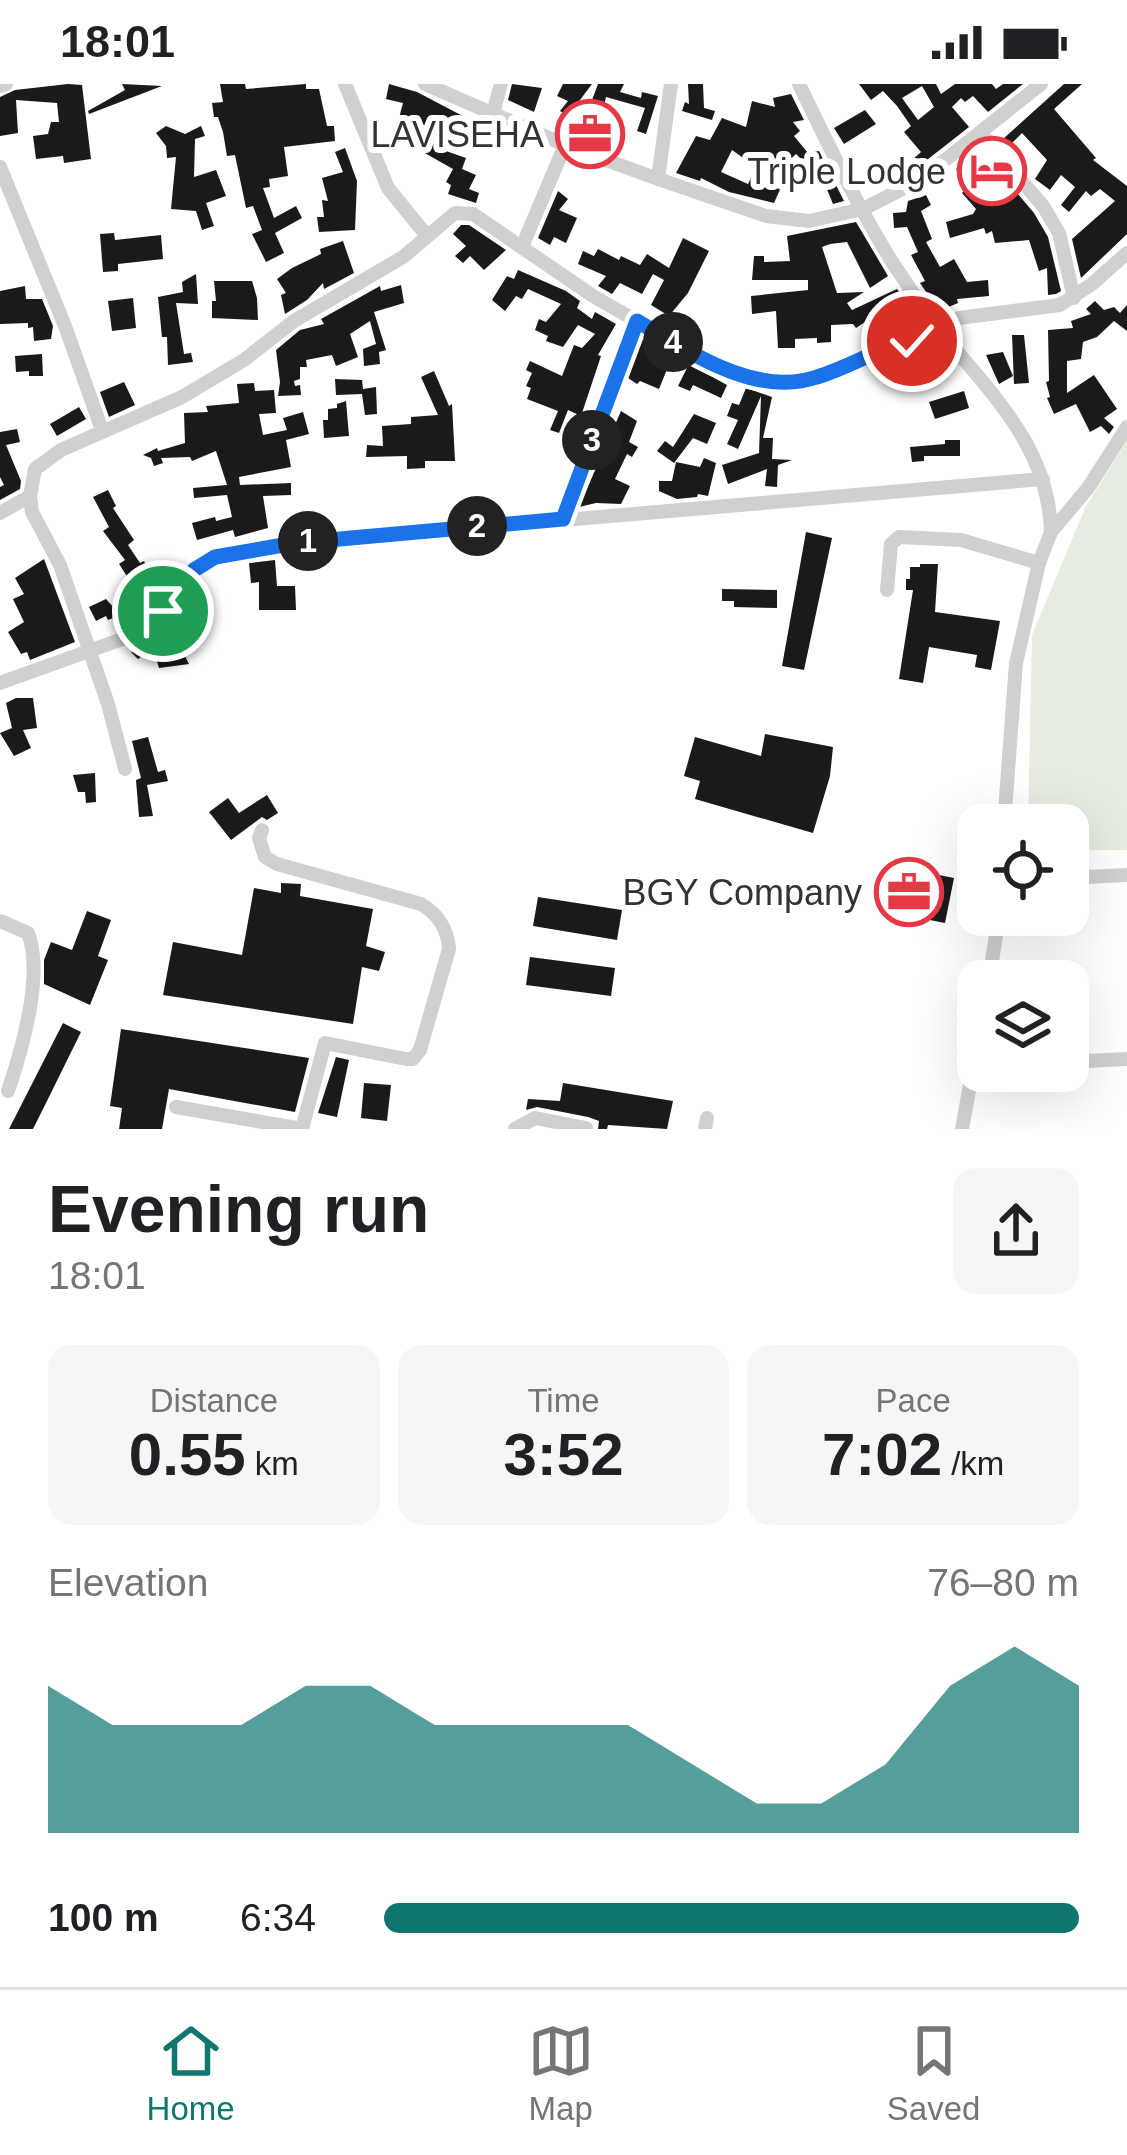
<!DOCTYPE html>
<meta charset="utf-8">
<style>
:root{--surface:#fff;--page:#f6f6f6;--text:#202124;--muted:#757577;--line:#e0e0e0;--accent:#0f766e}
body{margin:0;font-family:Arial,sans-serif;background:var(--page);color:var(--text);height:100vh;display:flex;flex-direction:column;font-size:45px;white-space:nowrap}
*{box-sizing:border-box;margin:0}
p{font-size:39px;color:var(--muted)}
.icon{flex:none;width:66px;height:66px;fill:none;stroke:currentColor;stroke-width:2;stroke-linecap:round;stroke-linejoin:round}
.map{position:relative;height:1045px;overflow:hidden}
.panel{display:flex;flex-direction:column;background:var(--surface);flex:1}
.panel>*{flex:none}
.fabs{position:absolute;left:957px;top:720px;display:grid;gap:24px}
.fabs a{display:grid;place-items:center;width:132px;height:132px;border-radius:24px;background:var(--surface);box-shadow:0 12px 48px #0002;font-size:60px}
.pin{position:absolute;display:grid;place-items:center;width:102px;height:102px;color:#fff;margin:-51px;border:6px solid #fff;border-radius:50%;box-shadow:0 3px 12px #0007}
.km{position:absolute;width:60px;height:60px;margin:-30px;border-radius:50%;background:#222;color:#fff;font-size:33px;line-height:60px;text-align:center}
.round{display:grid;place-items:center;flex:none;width:126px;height:126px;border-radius:24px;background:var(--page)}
.overview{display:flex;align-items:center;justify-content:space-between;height:204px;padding:0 48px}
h1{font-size:66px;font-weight:700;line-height:90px}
.metrics{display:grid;grid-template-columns:repeat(3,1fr);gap:18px;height:204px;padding:12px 48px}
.metrics div{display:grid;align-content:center;border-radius:24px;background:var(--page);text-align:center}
.metrics b{font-size:60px;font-weight:700}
.metrics small{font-size:33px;font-weight:400}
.metrics p{font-size:33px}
.chart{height:336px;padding:24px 48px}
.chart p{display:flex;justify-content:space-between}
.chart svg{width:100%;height:216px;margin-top:12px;fill:var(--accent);opacity:.7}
ul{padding:0 48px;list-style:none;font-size:39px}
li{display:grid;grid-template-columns:192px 144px 1fr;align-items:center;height:90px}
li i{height:30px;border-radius:15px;background:var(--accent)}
.status{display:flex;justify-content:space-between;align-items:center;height:84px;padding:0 60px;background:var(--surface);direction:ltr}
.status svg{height:33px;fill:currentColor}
.menu{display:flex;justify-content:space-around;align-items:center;height:168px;border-top:3px solid var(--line);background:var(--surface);font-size:33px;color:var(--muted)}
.menu a{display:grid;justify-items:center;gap:6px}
.menu .selected{color:var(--accent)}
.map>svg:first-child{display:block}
.green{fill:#e6ecdf}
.building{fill:#1a1a1a;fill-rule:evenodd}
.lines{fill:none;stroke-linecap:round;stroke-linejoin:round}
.minor{stroke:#d0d0d0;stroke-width:14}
.route-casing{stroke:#fff;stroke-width:24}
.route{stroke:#1a73e8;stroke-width:15}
.labels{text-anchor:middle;stroke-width:12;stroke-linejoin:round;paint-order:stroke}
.poi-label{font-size:36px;fill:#333;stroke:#fff;text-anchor:end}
</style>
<div class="status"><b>18:01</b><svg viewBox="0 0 49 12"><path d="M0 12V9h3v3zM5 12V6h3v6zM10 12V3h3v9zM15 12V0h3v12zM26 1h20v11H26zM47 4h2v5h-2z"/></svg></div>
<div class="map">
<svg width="1127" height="1045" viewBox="0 0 1127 1045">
<rect width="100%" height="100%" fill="#fff"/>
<polygon class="green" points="1127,357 1127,766 1068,766 1068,741 1028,741 1032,551 1086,422"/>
<g class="building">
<polygon points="68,0 82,1 91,75 64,79 63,72 36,75 33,52 48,50 51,38 59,38 57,19 16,16 18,49 0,52 0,13 15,6"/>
<polygon points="122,0 162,2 89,30 88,27 125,6"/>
<polygon points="220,0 245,0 246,5 306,0 306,5 319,5 327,42 334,42 335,57 284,63 288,92 269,95 270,103 263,104 274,134 296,122 302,134 275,149 284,169 266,178 252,150 262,146 253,122 246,124 235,71 227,72 223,48 218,33 214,33 212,19 223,18"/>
<polygon points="389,0 417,8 478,40 471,56 454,49 446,67 466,74 462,85 476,91 469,105 479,109 476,119 448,110 451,101 446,98 453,85 423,68 430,43 399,34 403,19 386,15"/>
<polygon points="512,0 542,4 534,28 508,16"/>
<polygon points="563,0 592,0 568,32 560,27 568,17 557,12"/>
<polygon points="598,0 624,0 620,8 641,14 642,8 658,12 646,50 637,47 645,24 606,13 598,45 609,49 605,61 579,51"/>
<polygon points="688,0 703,0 704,24 715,27 712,36 682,27 685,18 689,20"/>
<path d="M859 0H936L941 10 955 0H992L996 5 1003 0H1023L988 28 973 12 965 18 961 14 952 23 969 43 918 83 912 76 921 68 904 48 911 42 897 22 883 7 871 16ZM922 2 934 23 918 36 902 14Z"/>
<polygon points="1064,0 1082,0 1054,25 1096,74 1093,76 1127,102 1127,150 1081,194 1072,155 1115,117 1100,105 1091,112 1086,107 1069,128 1061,121 1075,103 1061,91 1050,106 1035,95 1047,76 1022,49 1009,62 1003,55"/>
<path d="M791 10 804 36 793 38 800 47 794 52 808 69 819 67 844 117 833 120 824 98 796 70 779 86 786 92 774 119 729 108 701 94 700 97 676 89 696 52 710 56 722 34 746 43 752 17 775 23 773 14ZM732 66 756 83 748 100 721 88Z"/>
<polygon points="865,26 876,40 844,60 834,44"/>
<polygon points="166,42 185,50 201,42 205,52 195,55 194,93 216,86 226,112 206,119 214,142 202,146 196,127 171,125 176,73 167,74 166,62 156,49"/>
<polygon points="345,64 357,97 355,146 319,148 317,133 324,133 322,116 328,117 322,94 343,88 335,68"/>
<polygon points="970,71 977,78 985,71 1034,129 1048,153 1061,207 1056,210 1048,211 1047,184 1039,187 1029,156 995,159 992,147 986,150 984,144 950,154 946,138 973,130 976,125 962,109 971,101 956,85"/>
<polygon points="558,107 568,115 559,126 577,134 566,159 554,153 550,161 538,154"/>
<polygon points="926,111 931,121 921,127 932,155 926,158 940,183 954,175 967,198 988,196 989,212 957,215 958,219 939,227 920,199 925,197 911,171 918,168 907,143 894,144 893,129 906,128 908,117"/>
<polygon points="856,138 888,192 870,204 847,158 830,160 822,163 837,209 864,208 847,219 852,226 897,205 909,223 911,245 900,248 897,240 877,252 868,236 856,244 853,240 831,241 831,258 817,259 817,254 795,255 795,264 778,264 776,227 752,230 751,212 808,206 808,196 752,196 754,172 764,172 764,178 790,177 787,152"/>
<polygon points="461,141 469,141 506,166 484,186 470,172 463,179 455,172 466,162 453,150"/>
<polygon points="114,149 115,156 161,151 163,175 118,180 118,187 103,188 100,150"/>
<polygon points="683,154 709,167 688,209 669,232 651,221 664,196 653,190 642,210 620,199 612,210 598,202 606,192 578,180 583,167 594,172 598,165 619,176 621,172 640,181 647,170 669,184"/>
<polygon points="343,157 354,189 324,205 323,199 307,216 285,230 281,211 286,209 277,195 292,184 321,170 320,165"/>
<polygon points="518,186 566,207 580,217 577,224 592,235 595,228 616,240 598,271 601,272 581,332 568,326 559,349 550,346 558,327 527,315 531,304 526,302 532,289 526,286 530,277 562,292 574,261 582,264 595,250 578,241 563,263 546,257 548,252 535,246 539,235 546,238 561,220 528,205 522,215 516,212 505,227 492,216 507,192 514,195"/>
<polygon points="196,190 198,220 176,219 184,270 191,269 193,278 168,281 167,253 162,253 158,213 183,208 182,198"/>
<polygon points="214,197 252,197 257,214 258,236 212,234 212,217 216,217"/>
<polygon points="401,201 404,219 374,228 386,266 379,268 380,280 364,282 363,265 376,260 370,237 350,250 358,273 336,282 332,271 306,276 307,283 300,283 300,295 294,297 295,302 300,301 301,311 278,312 280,298 276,266 300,246 324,240 321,235 380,202 381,207"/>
<polygon points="25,202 26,215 42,215 53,242 51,255 34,257 33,243 28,244 28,239 0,240 0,207"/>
<polygon points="133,214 136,244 112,247 108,217"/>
<polygon points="1095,217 1104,226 1114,223 1120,229 1127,221 1127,247 1114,237 1097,253 1083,258 1081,275 1067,277 1067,309 1094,291 1117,325 1104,334 1114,343 1109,350 1101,342 1090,348 1076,320 1054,330 1047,314 1050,313 1046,298 1049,297 1048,246 1073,244 1071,237 1091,230 1086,225"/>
<polygon points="1012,251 1024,251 1029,299 1014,300"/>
<polygon points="642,255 663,265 659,273 670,278 659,305 640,297 637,300 628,294"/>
<polygon points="1003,268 1013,292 999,300 986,271"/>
<polygon points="42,270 43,292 29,292 29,287 16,288 15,272"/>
<polygon points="689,280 727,301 721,314 693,301 690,307 678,302"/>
<polygon points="434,287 449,322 452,320 455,377 425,377 425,384 407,385 407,372 366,373 367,361 383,362 382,342 411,340 411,333 438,331 421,293"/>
<polygon points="335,295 362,296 363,305 376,303 377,330 365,331 362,310 336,311"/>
<polygon points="124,298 135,321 109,333 100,308"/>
<polygon points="254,299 255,307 274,306 276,329 259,330 263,351 287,346 283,334 303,328 309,350 286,356 291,383 239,393 240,401 291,399 291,411 263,412 268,444 235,453 233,446 197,456 192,439 215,433 216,437 232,433 227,411 194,414 193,404 227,401 216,367 192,377 190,373 161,374 163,379 154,382 151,374 143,371 157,364 158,367 185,359 184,329 208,328 206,322 239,319 237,300"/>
<polygon points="746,304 772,313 763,354 773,354 772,375 792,376 778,381 777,403 765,402 767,385 728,400 722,381 759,369 761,312 738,365 727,360 738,336 727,332 732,319 739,321"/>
<polygon points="964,307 969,324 935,335 929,318"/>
<polygon points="346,317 349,352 324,354 323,336 328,336 328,325 337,324 337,320"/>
<polygon points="79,323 86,335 57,352 50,340"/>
<polygon points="621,327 637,337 629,358 638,363 632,373 627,370 615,395 630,402 621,420 596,419 579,423"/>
<polygon points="694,330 716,339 707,360 693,354 674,379 657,367 665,357 673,363"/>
<polygon points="17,345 20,358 6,361 21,397 20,405 0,416 0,403 4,401 0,393 0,348"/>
<polygon points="945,356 960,356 960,372 924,372 924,377 912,378 910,363 945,360"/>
<polygon points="704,374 716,379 708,412 698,410 697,413 677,415 659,407 659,397 672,397 676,378 700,383"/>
<polygon points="108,406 116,422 113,424 134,456 128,461 140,479 144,477 156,501 138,509 119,480 125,476 103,447 109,443 93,413"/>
<polygon points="806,448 832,454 804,586 782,582"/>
<polygon points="44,475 75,558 30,576 27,568 21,570 8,548 24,538 13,515 24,510 15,494"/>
<polygon points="275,476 277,502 295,502 296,526 259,526 259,498 251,499 249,479"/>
<polygon points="920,480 938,480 935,528 1000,537 991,586 975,583 977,571 929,563 923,599 899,595 913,506 906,506 906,495 910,495 910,483 920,483"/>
<polygon points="722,505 777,506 777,524 734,523 734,517 722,517"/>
<polygon points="106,515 114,524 126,519 138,535 118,545 113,534 108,536 106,532 96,537 89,523"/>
<polygon points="172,547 189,580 159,584 153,564 138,575 131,568"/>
<polygon points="16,614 33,614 37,644 23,646 31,664 14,672 0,649 12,644 6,619"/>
<polygon points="765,650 833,663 830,692 813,749 695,715 700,697 684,692 695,653 761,672"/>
<polygon points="148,653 158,688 165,686 168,697 147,701 153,732 139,733 136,696 141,694 132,657"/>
<polygon points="95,689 96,718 86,719 85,708 78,708 73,691"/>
<polygon points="267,711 278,729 267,736 262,733 231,756 209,728 228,714 239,729"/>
<polygon points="893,782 954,794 945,839 884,827"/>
<polygon points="281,799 301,800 300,812 373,825 366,862 385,868 379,887 362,883 353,940 163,911 173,858 242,871 254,804 281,809"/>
<polygon points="538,813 622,826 617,856 533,842"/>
<polygon points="87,827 111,836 98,872 108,876 90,921 44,900 44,876 51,858 72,866"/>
<polygon points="530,873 615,884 611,912 526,901"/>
<polygon points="63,939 81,948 46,1019 33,1045 9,1045"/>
<polygon points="121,945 309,974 295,1028 169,1005 162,1045 119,1045 122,1024 110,1022"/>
<polygon points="336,973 349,976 337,1033 318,1029"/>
<polygon points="364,999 391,1001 387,1037 361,1034"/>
<polygon points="563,999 673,1017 667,1045 608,1041 607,1045 598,1045 599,1037 588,1033 537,1023 526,1026 528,1015 560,1017"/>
</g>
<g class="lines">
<g class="minor">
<polyline points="345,0 388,104 427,152"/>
<polyline points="425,0 565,61 658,95 766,132 809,137 863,125 920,96 1041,0"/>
<path d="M799 0C828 60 858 124 894 181 908 201 921 222 936 242 987 306 1049 360 1051 448"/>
<polyline points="0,2 6,0"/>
<polyline points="493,29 501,0"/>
<polyline points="981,49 1043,122 1059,149 1074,214"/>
<polyline points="0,83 65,242 102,346"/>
<polyline points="658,95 671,0"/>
<polyline points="522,163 565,61"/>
<polyline points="0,429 30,412"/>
<polyline points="563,435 637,237"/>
<polyline points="887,506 891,460 899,453 961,456 1039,479"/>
<polyline points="0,599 142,548 194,486 215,473 295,459 1043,395"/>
<polyline points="125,685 108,620 60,481 32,428 30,412 35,385 61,366 182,313 244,276 294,237 403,173 455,129 473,130 593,212 678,261 713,280 778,299 818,293 882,265 923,253 959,234 1060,221 1092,200 1127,169"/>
<polyline points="1004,741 1016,579 1039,479 1051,448 1088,404 1127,343"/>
<path d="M262 746 259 754 265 773 277 780 421 820C438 830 448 846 449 865L420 966 413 975H406L325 959 302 1045"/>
<polyline points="1068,794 1127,791"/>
<path d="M0 837 28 849C44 890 22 966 8 1007"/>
<polyline points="989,897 999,831"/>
<polyline points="1068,978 1127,975"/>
<polyline points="176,1023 302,1045"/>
<polyline points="515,1045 535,1034 586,1044"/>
<polyline points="705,1045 707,1034"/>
<polyline points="962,1045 978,957"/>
</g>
</g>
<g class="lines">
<g class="route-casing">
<path id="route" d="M163 527 194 486 215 473 295 459 563 435 637 237C688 267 755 314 817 293 850 283 878 264 912 257"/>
</g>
<use href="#route" class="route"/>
</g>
<defs>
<g id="office-ring" transform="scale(3.45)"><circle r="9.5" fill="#fff" stroke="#e63946" stroke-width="1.5"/><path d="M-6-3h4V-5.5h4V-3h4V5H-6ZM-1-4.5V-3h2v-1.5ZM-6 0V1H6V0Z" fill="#e63946"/></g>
<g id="hotel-ring" transform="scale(3.45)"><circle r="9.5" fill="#fff" stroke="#e63946" stroke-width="1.5"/><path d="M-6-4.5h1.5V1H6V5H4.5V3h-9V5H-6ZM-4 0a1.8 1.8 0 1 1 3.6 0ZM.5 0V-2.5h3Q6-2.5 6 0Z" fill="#e63946"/></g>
</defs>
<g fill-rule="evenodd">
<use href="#office-ring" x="590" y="50"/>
<use href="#hotel-ring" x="992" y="87"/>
<use href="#office-ring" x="909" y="808"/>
</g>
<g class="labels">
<g class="poi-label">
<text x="544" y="63">LAVISEHA</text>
<text x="946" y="100">Triple Lodge</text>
<text x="862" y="821">BGY Company</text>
</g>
</g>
</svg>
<div class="fabs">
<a><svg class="icon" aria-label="locate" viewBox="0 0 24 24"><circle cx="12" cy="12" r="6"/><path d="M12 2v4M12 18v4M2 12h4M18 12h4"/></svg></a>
<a><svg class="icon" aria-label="layers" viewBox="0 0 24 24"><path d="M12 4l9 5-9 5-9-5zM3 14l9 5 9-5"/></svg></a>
</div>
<div class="pin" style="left:163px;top:527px;background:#1e9e55"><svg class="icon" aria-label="arrive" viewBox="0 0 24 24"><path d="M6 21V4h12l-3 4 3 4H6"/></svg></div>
<div class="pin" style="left:912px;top:257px;background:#d93025"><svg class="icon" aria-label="check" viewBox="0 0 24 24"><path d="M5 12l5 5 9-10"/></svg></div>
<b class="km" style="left:308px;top:457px">1</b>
<b class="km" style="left:477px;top:442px">2</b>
<b class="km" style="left:592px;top:356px">3</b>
<b class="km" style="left:673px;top:258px">4</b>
</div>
<section class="panel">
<div class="overview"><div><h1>Evening run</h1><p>18:01</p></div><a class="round"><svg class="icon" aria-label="share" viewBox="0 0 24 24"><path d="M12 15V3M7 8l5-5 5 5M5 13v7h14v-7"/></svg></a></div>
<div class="metrics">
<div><p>Distance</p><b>0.55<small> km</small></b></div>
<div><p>Time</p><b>3:52</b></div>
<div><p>Pace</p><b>7:02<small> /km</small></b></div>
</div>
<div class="chart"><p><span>Elevation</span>76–80 m</p>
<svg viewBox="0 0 160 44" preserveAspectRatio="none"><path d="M0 44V14L10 22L20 22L30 22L40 14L50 14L60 22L70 22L80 22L90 22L100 30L110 38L120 38L130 30L140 14L150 6L160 14V44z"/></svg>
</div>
<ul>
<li><b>100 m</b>6:34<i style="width:100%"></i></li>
</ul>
</section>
<nav class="menu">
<a class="selected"><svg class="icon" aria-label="home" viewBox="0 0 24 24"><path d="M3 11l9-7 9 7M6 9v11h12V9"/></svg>Home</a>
<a><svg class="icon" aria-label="map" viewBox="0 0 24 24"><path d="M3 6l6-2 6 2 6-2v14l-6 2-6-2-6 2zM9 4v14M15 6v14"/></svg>Map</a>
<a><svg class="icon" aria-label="saved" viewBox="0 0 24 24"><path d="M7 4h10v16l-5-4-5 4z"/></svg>Saved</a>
</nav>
